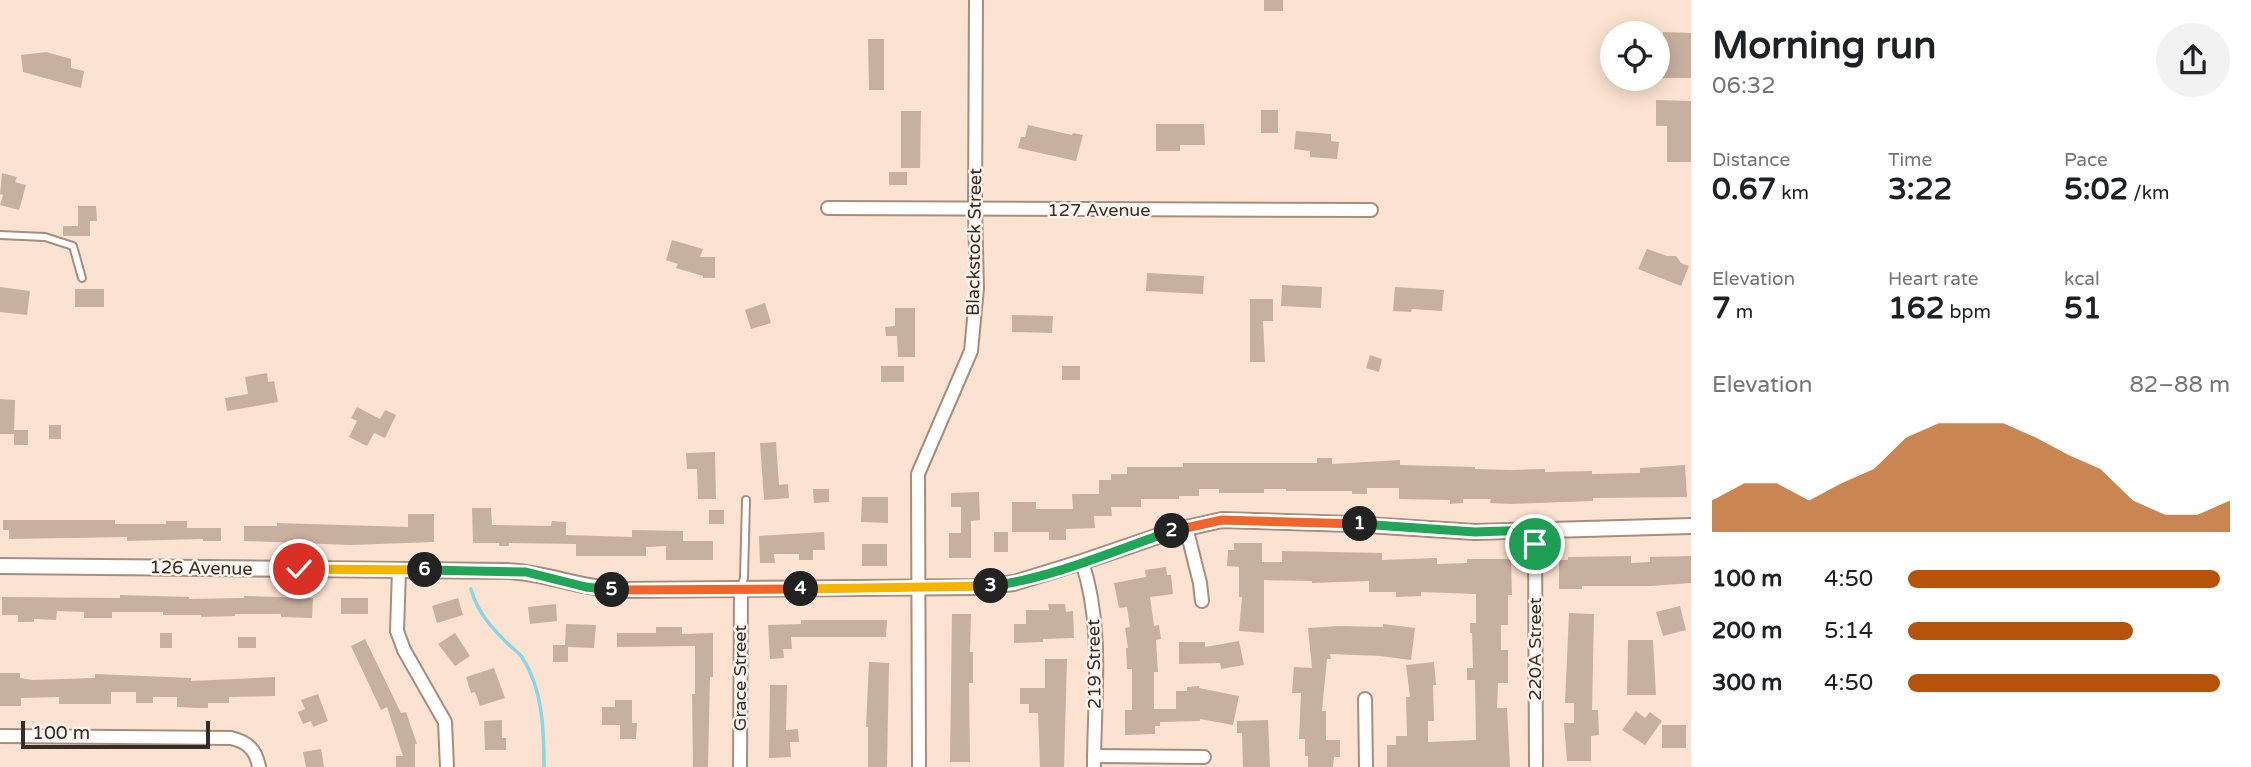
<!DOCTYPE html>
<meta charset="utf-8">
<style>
:root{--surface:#fff;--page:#f2f2f2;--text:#202124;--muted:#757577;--accent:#b45309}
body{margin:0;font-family:"Varela Round",sans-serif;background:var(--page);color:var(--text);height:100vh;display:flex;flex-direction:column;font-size:26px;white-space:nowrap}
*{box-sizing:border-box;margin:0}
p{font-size:23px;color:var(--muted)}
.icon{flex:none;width:38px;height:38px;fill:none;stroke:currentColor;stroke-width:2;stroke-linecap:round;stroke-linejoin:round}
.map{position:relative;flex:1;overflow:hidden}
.details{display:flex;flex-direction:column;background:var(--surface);width:560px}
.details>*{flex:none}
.tools{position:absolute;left:1600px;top:21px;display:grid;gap:14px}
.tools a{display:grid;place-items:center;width:70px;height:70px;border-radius:50%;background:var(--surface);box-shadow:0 4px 18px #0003;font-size:35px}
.scale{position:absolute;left:21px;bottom:18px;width:189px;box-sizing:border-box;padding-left:7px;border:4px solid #362d26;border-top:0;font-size:19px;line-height:24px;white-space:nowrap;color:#362d26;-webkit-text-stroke:5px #fef4ec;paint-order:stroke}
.pin{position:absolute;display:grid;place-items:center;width:60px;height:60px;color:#fff;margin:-30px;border:4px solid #fff;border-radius:50%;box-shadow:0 2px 7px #0007}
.km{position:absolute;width:35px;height:35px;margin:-18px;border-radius:50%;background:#222;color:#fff;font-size:19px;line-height:35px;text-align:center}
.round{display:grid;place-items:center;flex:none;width:74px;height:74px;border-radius:37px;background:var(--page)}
.headline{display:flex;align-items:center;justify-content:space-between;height:119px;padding:0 21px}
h1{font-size:38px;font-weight:700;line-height:52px}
.stats{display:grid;grid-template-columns:repeat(3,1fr);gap:10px;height:119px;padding:7px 21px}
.stats div{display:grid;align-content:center}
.stats b{font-size:30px;font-weight:700}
.stats small{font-size:19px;font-weight:400}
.stats p{font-size:19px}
.chart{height:196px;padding:14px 21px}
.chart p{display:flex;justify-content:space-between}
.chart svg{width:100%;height:126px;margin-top:7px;fill:var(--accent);opacity:.7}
ul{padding:0 21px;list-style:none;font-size:23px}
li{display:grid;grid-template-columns:112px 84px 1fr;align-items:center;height:52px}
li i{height:18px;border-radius:9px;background:var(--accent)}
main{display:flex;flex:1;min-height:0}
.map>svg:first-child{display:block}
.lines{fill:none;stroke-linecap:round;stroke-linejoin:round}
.stream{stroke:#89d6e7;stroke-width:3.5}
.building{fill:#c8b09e}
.service-casing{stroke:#a58e7d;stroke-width:10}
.minor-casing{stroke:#a58e7d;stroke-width:16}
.tertiary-casing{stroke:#a58e7d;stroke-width:18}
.service{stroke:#fff;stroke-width:6}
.minor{stroke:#fff;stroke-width:12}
.tertiary{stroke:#fff;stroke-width:14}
.split-1-casing{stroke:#fff;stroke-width:14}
.split-2-casing{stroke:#fff;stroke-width:14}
.split-3-casing{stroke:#fff;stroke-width:14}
.split-4-casing{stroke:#fff;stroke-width:14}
.split-5-casing{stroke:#fff;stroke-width:14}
.split-6-casing{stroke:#fff;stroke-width:14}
.split-7-casing{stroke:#fff;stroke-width:14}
.split-1{stroke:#22a559;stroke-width:9}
.split-2{stroke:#f0652b;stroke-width:9}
.split-3{stroke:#22a559;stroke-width:9}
.split-4{stroke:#f5b400;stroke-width:9}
.split-5{stroke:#f0652b;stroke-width:9}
.split-6{stroke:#22a559;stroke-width:9}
.split-7{stroke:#f5b400;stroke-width:9}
.labels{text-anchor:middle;stroke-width:5;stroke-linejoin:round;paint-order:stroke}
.street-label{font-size:18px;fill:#362d26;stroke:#fef4ec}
</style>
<main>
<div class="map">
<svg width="1691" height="767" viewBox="0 0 1691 767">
<rect width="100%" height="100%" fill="#fce3d1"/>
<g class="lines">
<path class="stream" d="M471 589C477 611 490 626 506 642 511 647 518 652 522 657 543 689 544 731 544 767"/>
</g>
<g class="building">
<rect x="1264" y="0" width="19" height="11"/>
<polygon points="1663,32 1691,33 1691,78 1662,78"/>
<polygon points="868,39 884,39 884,90 869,90"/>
<polygon points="46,52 71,59 71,68 84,71 81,88 23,72 21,55"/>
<polygon points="1656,100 1691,101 1691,162 1667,162 1667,126 1656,126"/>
<rect x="1261" y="110" width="17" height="23"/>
<polygon points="901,111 921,111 920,168 901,168"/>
<polygon points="1156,124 1204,124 1205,145 1180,145 1180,151 1156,151"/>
<polygon points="1028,125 1072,135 1073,133 1083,135 1076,161 1018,148 1021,137 1025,137"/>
<polygon points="1296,131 1331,134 1331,141 1339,142 1337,159 1310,157 1310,151 1294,149"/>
<rect x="889" y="172" width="18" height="13"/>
<polygon points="2,173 17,177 15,182 26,185 19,210 0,205 3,195 0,194"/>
<polygon points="78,206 96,206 97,221 90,221 90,236 63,236 63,226 78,226"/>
<polygon points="672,240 703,249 700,257 715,257 715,278 703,278 703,276 676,268 678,264 666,260"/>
<polygon points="1647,249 1667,256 1676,256 1681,263 1689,266 1681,286 1638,269"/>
<polygon points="1147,273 1204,276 1203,294 1146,291"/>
<polygon points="1282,285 1322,287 1321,308 1281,306"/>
<polygon points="0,287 30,291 27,315 0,312"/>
<polygon points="1395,287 1444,290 1442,311 1412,309 1411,312 1393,311"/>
<rect x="75" y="289" width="29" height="18"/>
<polygon points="1250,299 1273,299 1273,321 1263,321 1265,362 1250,362"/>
<polygon points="765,303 771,323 751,329 745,310"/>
<polygon points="895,308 915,308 915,357 898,357 897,336 886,336 885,327 895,326"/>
<polygon points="1012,315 1053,316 1052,333 1012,332"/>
<polygon points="1370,355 1382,359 1379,372 1366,368"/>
<rect x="881" y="366" width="23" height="16"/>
<rect x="1062" y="366" width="18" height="14"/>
<polygon points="267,373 268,382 274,381 278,402 227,411 225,398 248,394 245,377"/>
<polygon points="0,399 15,400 14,434 0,434"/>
<polygon points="357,407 380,419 385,410 396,415 385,438 374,433 367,446 349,437 357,421 351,418"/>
<rect x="49" y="425" width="12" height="14"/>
<rect x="14" y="430" width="14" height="15"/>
<polygon points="776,442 779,485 788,484 789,498 764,500 760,443"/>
<polygon points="715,452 716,499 698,499 697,469 687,469 686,453"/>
<polygon points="1317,458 1332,458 1332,464 1400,460 1400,465 1475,467 1475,469 1510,470 1545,469 1545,472 1592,471 1592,474 1640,473 1640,468 1685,465 1687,497 1593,498 1593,501 1510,504 1490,503 1491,499 1463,499 1463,503 1450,504 1450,500 1399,499 1399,488 1367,488 1367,494 1352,494 1352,491 1286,491 1286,489 1264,489 1264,493 1219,493 1219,489 1199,489 1199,496 1179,496 1179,499 1141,499 1141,507 1111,507 1112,516 1094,516 1095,528 1066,529 1066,540 1049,540 1049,532 1012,532 1012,502 1036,502 1036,509 1073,509 1072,494 1099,494 1099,480 1111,480 1111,474 1127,474 1127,467 1183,467 1183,463 1317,463"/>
<polygon points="813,489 829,489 829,502 814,503"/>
<polygon points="979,492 980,520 971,521 971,558 949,558 949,533 961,533 961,507 951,507 951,493"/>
<polygon points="862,497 888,497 888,523 861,522"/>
<polygon points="472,508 491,508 492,525 551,526 552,521 566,522 566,535 632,537 632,530 683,531 683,541 713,541 713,560 666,560 666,546 646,547 646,556 576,556 576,544 509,543 509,546 499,546 499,543 473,543"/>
<rect x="709" y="510" width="15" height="14"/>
<polygon points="408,514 434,514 434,542 351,545 244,541 244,526 277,526 277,523 408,527"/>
<polygon points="3,520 115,520 115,524 166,524 166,521 187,521 187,528 221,528 221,541 203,541 203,539 127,541 127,537 9,539 9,530 3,530"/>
<polygon points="824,532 825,550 813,550 813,560 799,560 799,554 774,554 775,563 760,563 759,536"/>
<rect x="994" y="532" width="14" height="20"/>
<polygon points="1234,543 1262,543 1262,562 1282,562 1282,551 1382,553 1382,560 1437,558 1437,564 1467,563 1467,559 1511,559 1512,595 1508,595 1508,625 1501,625 1501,650 1508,650 1508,683 1498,683 1497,708 1507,708 1510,767 1387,767 1387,745 1396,745 1396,736 1407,736 1406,697 1410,697 1406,665 1434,662 1436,685 1433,685 1434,721 1428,721 1428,742 1476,740 1475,680 1467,680 1467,668 1473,668 1472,633 1470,633 1470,623 1476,623 1476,594 1421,592 1421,596 1396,597 1396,592 1369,592 1369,581 1312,583 1312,581 1264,580 1264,633 1239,631 1242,597 1239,597 1239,567 1227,566 1228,550 1234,550"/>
<rect x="862" y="544" width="25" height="22"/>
<polygon points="1631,556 1631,563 1650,562 1650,557 1691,556 1691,583 1651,586 1582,586 1582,589 1559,589 1559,560 1568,560 1568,557"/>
<polygon points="1166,567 1167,575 1171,575 1173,594 1150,597 1154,626 1159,625 1161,639 1156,640 1158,672 1154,672 1154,709 1176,709 1176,691 1187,691 1187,687 1199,686 1199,688 1239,696 1233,725 1200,719 1200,721 1160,722 1160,726 1155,726 1155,734 1125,735 1125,710 1132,710 1132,669 1127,669 1126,648 1128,648 1125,628 1130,627 1127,607 1119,608 1114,583 1146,577 1145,570"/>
<polygon points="120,595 189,597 189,599 244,598 244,596 313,598 312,618 281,617 281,614 235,614 235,616 201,617 201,615 163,615 163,612 112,612 112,618 84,618 84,612 57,611 56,620 34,619 34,622 18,622 18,615 2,615 2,597 120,598"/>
<rect x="341" y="598" width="27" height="16"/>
<polygon points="458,598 463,615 437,623 432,606"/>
<polygon points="556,604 557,621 530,624 528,607"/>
<polygon points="1048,604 1065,604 1066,612 1073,611 1074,638 1043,639 1043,642 1014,643 1014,624 1026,624 1026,610 1049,610"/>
<polygon points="1680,606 1686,630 1663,636 1656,612"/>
<polygon points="1569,613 1594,614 1592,710 1598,710 1599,735 1591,736 1591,761 1567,761 1564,723 1574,723 1574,703 1565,703"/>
<polygon points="952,614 971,614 970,652 973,652 973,683 969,683 970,762 950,762"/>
<polygon points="801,620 887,620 886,637 791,637 792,649 783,649 784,658 770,659 768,625 801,624"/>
<polygon points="566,624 596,625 594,648 568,647 568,662 553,662 553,645 565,645"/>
<polygon points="1383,624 1415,628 1411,660 1380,656 1330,654 1331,659 1327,659 1322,711 1326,711 1326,740 1340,740 1340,757 1334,757 1333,767 1308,767 1308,756 1305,756 1305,739 1299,739 1301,693 1292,693 1294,667 1312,668 1308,628 1339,626 1383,627"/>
<polygon points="656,627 682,627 682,634 713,633 713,677 710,677 708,767 693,767 692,694 695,694 695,646 617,647 617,633 656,633"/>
<rect x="160" y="633" width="12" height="15"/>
<polygon points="455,633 470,656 455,666 438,644"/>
<rect x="238" y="637" width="18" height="11"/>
<polygon points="365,639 401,713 406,712 417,744 415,744 415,767 396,767 396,756 403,756 387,707 381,710 351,646"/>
<polygon points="1628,640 1653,640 1656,695 1627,695"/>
<polygon points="1239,641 1244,665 1221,669 1220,663 1179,664 1179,642 1205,642 1205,647"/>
<polygon points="1045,659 1067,659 1064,767 1040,767 1038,713 1029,713 1029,704 1020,704 1020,688 1045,688"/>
<polygon points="869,662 889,663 887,767 868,767 868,727 866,727"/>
<polygon points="494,668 505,698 480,706 475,692 471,693 466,677"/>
<polygon points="0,673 20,673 20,678 33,680 95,678 95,674 191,678 191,681 275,677 275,696 229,697 229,703 208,703 208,708 197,708 177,707 177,697 153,697 153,703 136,703 136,692 111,692 111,704 59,704 59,697 21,698 21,706 0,706"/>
<polygon points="770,685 787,685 786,730 798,729 799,742 790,742 791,757 769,758"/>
<polygon points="318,694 328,721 313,727 311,721 303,724 298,712 305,709 301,700"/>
<polygon points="615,700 632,700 632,723 637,723 636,739 620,739 620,725 602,725 602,707 615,707"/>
<polygon points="1636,711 1645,718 1650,712 1662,721 1645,745 1622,730"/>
<polygon points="502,720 502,738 506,738 506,750 485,750 484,721"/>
<polygon points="1268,720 1270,767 1243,767 1242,733 1237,733 1237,721"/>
<rect x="1662" y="725" width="24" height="23"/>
<polygon points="321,749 324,767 306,767 303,752"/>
</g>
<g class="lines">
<g class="service-casing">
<g id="service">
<polyline points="0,235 45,237 73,246 82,278"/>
<polyline points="741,587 744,578 746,500"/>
</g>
</g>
<g class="minor-casing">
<g id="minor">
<polyline points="828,208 1371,210"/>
<polyline points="1186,527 1200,583 1202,601"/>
<polyline points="1535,530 1536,767"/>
<path d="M1082 562C1104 627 1094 699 1094 767"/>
<polyline points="399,570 397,631 404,650 445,722 447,767"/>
<polyline points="1365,699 1366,767"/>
<path d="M0 736 231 738C248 742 256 750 259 767"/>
<polyline points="1094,756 1204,757"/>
<polyline points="740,767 741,589"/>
<polyline points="919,767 918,474 971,351 977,288 975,210 976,0"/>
</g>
</g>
<g class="tertiary-casing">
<path id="tertiary" d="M0 566 507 571C547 573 583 589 623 590L979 587 1014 583 1082 562 1173 531 1222 520 1352 524 1475 532 1691 526"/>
</g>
<use href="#service" class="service"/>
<use href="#minor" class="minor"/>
<use href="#tertiary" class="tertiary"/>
</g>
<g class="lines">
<g class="split-1-casing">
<polyline id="split-1" points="1360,524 1475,532 1535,530 1535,544"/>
</g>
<g class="split-2-casing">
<polyline id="split-2" points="1172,531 1222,520 1360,524"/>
</g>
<g class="split-3-casing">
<path id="split-3" d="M991 586C1053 578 1113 551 1172 531"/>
</g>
<g class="split-4-casing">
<polyline id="split-4" points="801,589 991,586"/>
</g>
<g class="split-5-casing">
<polyline id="split-5" points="612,590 801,589"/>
</g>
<g class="split-6-casing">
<polyline id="split-6" points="425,570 526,572 586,587 612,590"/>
</g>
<g class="split-7-casing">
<polyline id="split-7" points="299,569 425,570"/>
</g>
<use href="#split-1" class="split-1"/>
<use href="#split-2" class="split-2"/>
<use href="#split-3" class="split-3"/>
<use href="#split-4" class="split-4"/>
<use href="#split-5" class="split-5"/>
<use href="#split-6" class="split-6"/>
<use href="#split-7" class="split-7"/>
</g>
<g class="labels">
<g class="street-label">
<text x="1099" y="216">127 Avenue</text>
<text transform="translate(974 242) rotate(-89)" y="6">Blackstock Street</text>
<text transform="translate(201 568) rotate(1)" y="6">126 Avenue</text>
<text transform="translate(1535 649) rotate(-90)" y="6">220A Street</text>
<text transform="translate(1094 664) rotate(-91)" y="6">219 Street</text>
<text transform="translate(740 678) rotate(-90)" y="6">Grace Street</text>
</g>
</g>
</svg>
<div class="tools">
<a><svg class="icon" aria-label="locate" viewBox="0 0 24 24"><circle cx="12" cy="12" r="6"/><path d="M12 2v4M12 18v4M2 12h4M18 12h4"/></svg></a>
</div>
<div class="scale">100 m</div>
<div class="pin" style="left:1535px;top:544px;background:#1e9e55"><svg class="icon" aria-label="arrive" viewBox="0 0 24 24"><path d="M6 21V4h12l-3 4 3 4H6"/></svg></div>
<div class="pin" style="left:299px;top:569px;background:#d93025"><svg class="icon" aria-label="check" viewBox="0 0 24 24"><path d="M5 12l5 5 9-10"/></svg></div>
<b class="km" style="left:1360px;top:524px">1</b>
<b class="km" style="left:1172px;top:531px">2</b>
<b class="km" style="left:991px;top:586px">3</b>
<b class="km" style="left:801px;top:589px">4</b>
<b class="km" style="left:612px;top:590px">5</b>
<b class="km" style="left:425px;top:570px">6</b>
</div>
<section class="details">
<div class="headline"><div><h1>Morning run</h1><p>06:32</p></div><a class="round"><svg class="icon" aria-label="share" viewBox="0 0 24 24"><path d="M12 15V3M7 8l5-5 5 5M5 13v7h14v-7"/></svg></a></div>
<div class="stats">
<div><p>Distance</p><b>0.67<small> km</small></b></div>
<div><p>Time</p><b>3:22</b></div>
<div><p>Pace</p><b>5:02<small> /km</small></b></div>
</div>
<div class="stats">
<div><p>Elevation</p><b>7<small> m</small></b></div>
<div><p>Heart rate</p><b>162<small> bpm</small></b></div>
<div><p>kcal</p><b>51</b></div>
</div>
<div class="chart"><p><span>Elevation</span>82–88 m</p>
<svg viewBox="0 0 160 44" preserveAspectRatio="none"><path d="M0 44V33L10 27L20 27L30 33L40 27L50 22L60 11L70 6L80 6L90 6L100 11L110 17L120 22L130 33L140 38L150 38L160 33V44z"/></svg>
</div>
<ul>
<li><b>100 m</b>4:50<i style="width:97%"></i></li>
<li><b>200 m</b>5:14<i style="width:70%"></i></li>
<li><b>300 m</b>4:50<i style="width:97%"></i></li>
</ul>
</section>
</main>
